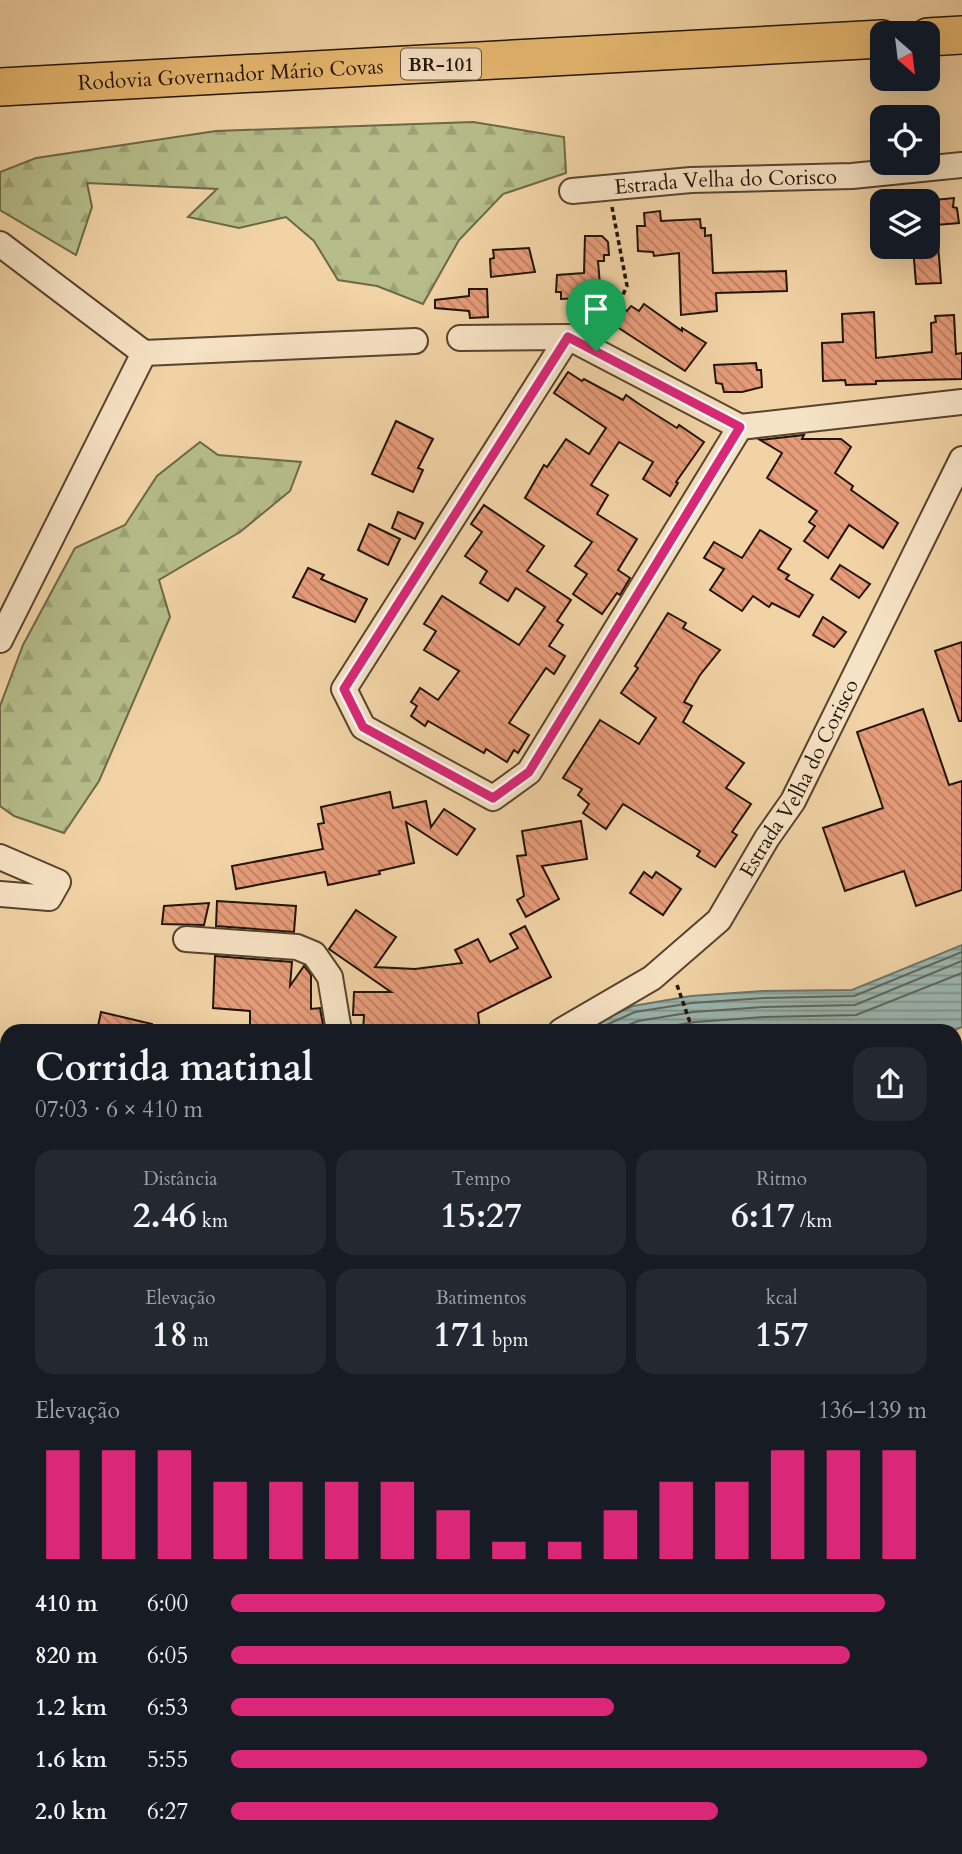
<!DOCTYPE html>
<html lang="pt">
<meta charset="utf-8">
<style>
:root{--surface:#171b24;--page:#242831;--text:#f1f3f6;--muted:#9ea1a6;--accent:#db2777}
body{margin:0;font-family:Cardo,serif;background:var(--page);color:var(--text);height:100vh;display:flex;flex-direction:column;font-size:26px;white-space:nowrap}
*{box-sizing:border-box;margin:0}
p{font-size:23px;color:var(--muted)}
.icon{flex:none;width:38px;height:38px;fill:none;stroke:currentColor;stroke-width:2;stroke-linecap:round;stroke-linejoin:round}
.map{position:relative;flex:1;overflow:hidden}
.panel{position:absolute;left:0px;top:1024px;width:962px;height:831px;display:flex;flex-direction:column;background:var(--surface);border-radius:21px 21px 0 0;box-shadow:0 7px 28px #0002}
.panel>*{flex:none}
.needle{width:46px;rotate:152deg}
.tools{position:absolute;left:870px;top:21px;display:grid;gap:14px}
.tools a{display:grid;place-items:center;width:70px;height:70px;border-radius:14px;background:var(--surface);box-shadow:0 7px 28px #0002;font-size:35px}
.pin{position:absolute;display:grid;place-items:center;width:60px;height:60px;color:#fff;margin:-72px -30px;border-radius:50% 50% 50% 0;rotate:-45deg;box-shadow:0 0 7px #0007}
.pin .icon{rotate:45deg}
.round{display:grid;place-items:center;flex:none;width:74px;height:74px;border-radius:21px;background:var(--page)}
.head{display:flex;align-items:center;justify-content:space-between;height:119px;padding:0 35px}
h1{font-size:38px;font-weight:700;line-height:52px}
.metrics{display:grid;grid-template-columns:repeat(3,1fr);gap:10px;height:119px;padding:7px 35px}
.metrics div{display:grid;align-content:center;border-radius:18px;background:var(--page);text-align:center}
.metrics b{font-size:35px;font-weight:700}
.metrics small{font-size:19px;font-weight:400}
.metrics p{font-size:19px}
.chart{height:196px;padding:14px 35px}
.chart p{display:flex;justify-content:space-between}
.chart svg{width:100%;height:126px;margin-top:7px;stroke:var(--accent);stroke-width:6}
ul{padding:0 35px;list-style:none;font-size:23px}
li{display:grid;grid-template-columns:112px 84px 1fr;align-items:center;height:52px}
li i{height:18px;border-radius:9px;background:var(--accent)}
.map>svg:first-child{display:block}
.grass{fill:url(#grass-dots);stroke:#6c6848;stroke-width:2}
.forest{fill:url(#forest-firs);stroke:#6c6848;stroke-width:2}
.water{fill:url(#water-rules);stroke:#6b756b;stroke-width:2}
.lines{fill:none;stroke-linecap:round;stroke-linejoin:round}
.shore{stroke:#5f655a;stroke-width:2}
.runway{stroke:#8a7456;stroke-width:136}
.building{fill:url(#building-back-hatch);stroke:#221406;stroke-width:2}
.minor-casing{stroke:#56442e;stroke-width:28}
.highway-casing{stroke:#221406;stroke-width:40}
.path{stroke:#221406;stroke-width:3.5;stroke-dasharray:5 3.5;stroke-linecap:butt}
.minor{stroke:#f6e2c4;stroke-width:24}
.highway{stroke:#e8ba72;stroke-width:37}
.route-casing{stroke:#fff;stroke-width:14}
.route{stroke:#db2777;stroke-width:9}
.labels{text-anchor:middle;stroke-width:6;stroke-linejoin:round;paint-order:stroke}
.shield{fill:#f6e2c4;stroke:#62523f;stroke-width:2}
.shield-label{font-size:19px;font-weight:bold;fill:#221406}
.street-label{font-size:21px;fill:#221406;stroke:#f6e2c4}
</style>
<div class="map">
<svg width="962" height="1854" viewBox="0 0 962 1854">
<defs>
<pattern id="grass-dots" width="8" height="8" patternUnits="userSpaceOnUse" patternTransform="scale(1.75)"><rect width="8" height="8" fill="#b6bd8a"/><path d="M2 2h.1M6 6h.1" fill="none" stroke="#9ca276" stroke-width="1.8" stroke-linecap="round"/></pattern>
<pattern id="forest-firs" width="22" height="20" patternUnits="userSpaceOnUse" patternTransform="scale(1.75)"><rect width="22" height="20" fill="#b6bd8a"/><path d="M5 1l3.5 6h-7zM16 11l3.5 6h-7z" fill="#9ca276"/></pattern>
<pattern id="water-rules" width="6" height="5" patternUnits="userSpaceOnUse" patternTransform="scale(1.75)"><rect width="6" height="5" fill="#9cb6af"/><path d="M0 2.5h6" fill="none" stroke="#7f938c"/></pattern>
<pattern id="building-back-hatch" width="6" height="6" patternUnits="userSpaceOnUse" patternTransform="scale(1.75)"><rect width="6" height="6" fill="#e79c7a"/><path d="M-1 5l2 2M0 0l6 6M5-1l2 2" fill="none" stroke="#bb7e62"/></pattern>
</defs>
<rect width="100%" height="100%" fill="#f1d3a5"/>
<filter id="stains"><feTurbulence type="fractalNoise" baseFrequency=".00286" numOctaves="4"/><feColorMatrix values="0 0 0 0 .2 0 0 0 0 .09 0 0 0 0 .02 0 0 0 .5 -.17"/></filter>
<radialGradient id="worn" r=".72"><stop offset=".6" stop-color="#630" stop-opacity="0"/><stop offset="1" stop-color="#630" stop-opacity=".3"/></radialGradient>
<g class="grass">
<polygon points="962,1294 962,1425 956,1430 956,1298"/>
<polygon points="962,1506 962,1626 956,1630 956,1510"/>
<polygon points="127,1848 312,1848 303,1854 118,1854"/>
<polygon points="437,1848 625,1848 616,1854 428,1854"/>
</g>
<g class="forest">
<polygon points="473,122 564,137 566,173 503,194 459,240 423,304 377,286 338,280 314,241 286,217 239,228 188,217 217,189 87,183 92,207 76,255 0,210 0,172 36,158 216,131"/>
<polygon points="200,442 218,455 301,462 290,491 240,532 159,580 170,617 99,781 64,833 14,816 0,806 0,706 23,645 75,548 125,525 157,476"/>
</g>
<g class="water">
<polygon points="962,945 962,1027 953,1031 578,1031 633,1006 691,996 763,991 852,990"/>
<polygon points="0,1197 7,1198 7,1285 0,1283"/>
</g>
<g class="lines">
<g class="shore">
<polyline points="593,1031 635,1012 692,1003 764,998 854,996 962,952"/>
<polyline points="615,1031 638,1021 693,1012 764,1007 855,1005 962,961"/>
<polyline points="642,1031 695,1022 765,1017 856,1015 962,973"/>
</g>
<g class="runway">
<polyline points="956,1471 962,1467"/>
<polyline points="367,1854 376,1848"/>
</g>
</g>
<g class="building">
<polygon points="954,198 953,207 957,208 959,223 936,225 934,200"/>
<polygon points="660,211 661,221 700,219 701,228 705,228 705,236 711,235 713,273 786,271 787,291 716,293 717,311 681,315 679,253 654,256 653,252 638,251 637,226 645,226 644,213"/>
<polygon points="585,236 602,236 608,242 609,255 604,255 604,261 598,261 601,297 561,299 561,292 556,292 557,275 584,273"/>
<polygon points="938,243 941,283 916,284 913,247 928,247 928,244"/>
<polygon points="529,248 535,272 491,277 490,259 494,258 493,250"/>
<polygon points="469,289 487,289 488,317 470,318 469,311 435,308 435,300 469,296"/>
<polygon points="644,304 682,331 682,328 706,343 685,371 614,325 624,309 627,311 631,306 639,311"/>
<polygon points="874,312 876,358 932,352 931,323 936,322 935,316 954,315 956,354 962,353 962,379 876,381 876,384 846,385 845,380 823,381 822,343 843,342 842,314"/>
<polygon points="756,363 757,370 761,370 762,387 742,392 724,392 722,384 716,383 714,365"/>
<polygon points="568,372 582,381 584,379 623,400 626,395 642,406 677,428 679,425 704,442 676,482 678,483 670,496 643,479 653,462 619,442 591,485 608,495 597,514 637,539 618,570 630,578 620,595 617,593 602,614 573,594 587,574 575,566 592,542 525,498 544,465 547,467 566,439 589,454 606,428 554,393"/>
<polygon points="396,421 433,439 418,468 423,470 413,492 372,474"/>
<polygon points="804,435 802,439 841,439 851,447 835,473 853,486 851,490 898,523 883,548 849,525 828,558 804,541 815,526 809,522 817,511 767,478 782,453 760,440"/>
<polygon points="484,505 544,546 527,571 571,600 557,621 563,625 549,646 565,656 554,674 546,668 509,723 529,735 518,753 514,750 507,762 486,749 484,753 428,721 425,726 411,716 417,706 411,702 420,688 438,700 459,671 424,650 436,631 424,624 442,596 519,645 545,607 516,588 508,601 480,583 487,571 465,556 482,532 471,524"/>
<polygon points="398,512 423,523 415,539 392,528"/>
<polygon points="369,524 400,539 388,565 358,550"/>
<polygon points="760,530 791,549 778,569 789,575 786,579 813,595 799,617 772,603 769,607 753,596 742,611 710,590 724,569 704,558 714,542 742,558"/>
<polygon points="840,565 870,584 859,598 831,579"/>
<polygon points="308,568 324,575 321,579 367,599 355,622 293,597"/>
<polygon points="668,613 686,623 683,628 720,650 700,675 684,702 692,706 683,722 744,763 726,788 751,804 732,832 737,835 715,867 697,856 700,851 623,804 606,829 583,813 589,804 578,795 582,789 563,778 600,720 639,744 656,718 621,693 638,668 635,666"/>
<polygon points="823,617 846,632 834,647 813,635"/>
<polygon points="962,642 962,721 959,721 935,651"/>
<polygon points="923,709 949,785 962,781 962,890 916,906 904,871 845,891 823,828 883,808 857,732"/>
<polygon points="390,792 393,808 426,801 431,827 444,809 475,829 457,855 406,822 414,863 379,871 380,874 328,885 325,872 236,889 232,866 323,849 318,824 324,823 321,807"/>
<polygon points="581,821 587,859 542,866 559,899 526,917 517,900 524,896 517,856 526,855 522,831"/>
<polygon points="644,872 652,878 656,872 681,889 663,915 630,893"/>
<polygon points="217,901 296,906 294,932 216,926"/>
<polygon points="209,903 204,925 162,924 164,906"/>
<polygon points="356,910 396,937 375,967 415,969 462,963 455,950 478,939 490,962 518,948 510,934 525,926 551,977 478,1013 480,1031 363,1031 364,1015 353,1015 354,992 391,992 329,949"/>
<polygon points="215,956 292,962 290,986 304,966 311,975 311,1009 320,1008 324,1031 267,1031 250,1028 250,1011 213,1008"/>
<polygon points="101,1012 152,1024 151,1031 97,1031"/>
</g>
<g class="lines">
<g class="minor-casing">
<g id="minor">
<path id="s1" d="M572 191 691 180 852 176 962 165"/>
<polyline points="0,244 144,353 415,341"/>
<polyline points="568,337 344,689 363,727 493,798 529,772 740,427"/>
<polyline points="460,338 568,337 740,427 962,402"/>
<polyline points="0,640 144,353"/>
<polyline points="0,857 58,882 49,898 0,894"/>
<polyline points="186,939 297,947 314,954 330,977 339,1031"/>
<path id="s2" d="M561 1031 652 978 719 920 767 838 793 801 962 459"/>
<polyline points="956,1061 962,1059"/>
<polyline points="956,1219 962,1215"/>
<polyline points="956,1283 962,1278"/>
<polyline points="0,1341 7,1355"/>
<polyline points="956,1643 962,1638"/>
<polyline points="0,1738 7,1735"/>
<polyline points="721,1848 725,1854"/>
<polyline points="92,1854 102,1848"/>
<polyline points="640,1854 649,1848"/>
</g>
</g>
<g class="highway-casing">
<g id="highway">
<polyline points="928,37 962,35"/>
<path id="s3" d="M0 87 882 39"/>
</g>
</g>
<g class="path">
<polyline points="605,333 627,286 612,207"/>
<polyline points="677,985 693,1031"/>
</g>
<use href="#minor" class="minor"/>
<use href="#highway" class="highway"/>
</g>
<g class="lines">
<g class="route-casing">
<polygon id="route" points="568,337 740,427 529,772 493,798 363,727 344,689"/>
</g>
<use href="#route" class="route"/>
</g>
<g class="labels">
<rect class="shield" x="401" y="48.5" width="80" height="31" rx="5"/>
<g class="shield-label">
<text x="441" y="71">BR-101</text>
</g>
<g class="street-label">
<text dy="7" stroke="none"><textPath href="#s3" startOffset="231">Rodovia Governador Mário Covas</textPath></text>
<text dy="7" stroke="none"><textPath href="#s1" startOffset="154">Estrada Velha do Corisco</textPath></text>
<text dy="7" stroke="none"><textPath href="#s2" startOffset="357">Estrada Velha do Corisco</textPath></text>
</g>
</g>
<rect width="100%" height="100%" filter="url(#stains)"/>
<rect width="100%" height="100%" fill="url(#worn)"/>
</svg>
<div class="tools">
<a><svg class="needle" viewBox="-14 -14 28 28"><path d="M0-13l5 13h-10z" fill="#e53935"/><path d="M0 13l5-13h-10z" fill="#9ea1a6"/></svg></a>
<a><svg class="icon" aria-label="locate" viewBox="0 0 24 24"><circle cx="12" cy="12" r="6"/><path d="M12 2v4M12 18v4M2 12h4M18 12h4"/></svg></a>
<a><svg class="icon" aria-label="layers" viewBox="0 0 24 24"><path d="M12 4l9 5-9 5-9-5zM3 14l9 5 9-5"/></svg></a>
</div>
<div class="pin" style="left:596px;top:351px;background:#1e9e55"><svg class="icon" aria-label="arrive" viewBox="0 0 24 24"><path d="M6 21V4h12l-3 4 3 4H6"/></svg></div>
<section class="panel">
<div class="head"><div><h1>Corrida matinal</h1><p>07:03 · 6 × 410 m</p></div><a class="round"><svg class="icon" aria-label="share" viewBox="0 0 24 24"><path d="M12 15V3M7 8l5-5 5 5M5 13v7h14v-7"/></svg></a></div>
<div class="metrics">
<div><p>Distância</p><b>2.46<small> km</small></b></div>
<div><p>Tempo</p><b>15:27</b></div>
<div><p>Ritmo</p><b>6:17<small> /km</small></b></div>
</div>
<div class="metrics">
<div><p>Elevação</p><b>18<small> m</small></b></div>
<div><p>Batimentos</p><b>171<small> bpm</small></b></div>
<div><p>kcal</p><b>157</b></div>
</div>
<div class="chart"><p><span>Elevação</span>136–139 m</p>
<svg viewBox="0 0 160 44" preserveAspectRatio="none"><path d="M5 44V6M15 44V6M25 44V6M35 44V17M45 44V17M55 44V17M65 44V17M75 44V27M85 44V38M95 44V38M105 44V27M115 44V17M125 44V17M135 44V6M145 44V6M155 44V6"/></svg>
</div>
<ul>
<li><b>410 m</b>6:00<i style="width:94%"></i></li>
<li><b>820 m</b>6:05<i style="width:89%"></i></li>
<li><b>1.2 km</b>6:53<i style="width:55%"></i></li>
<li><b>1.6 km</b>5:55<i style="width:100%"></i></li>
<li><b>2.0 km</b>6:27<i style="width:70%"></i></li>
</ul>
</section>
</div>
